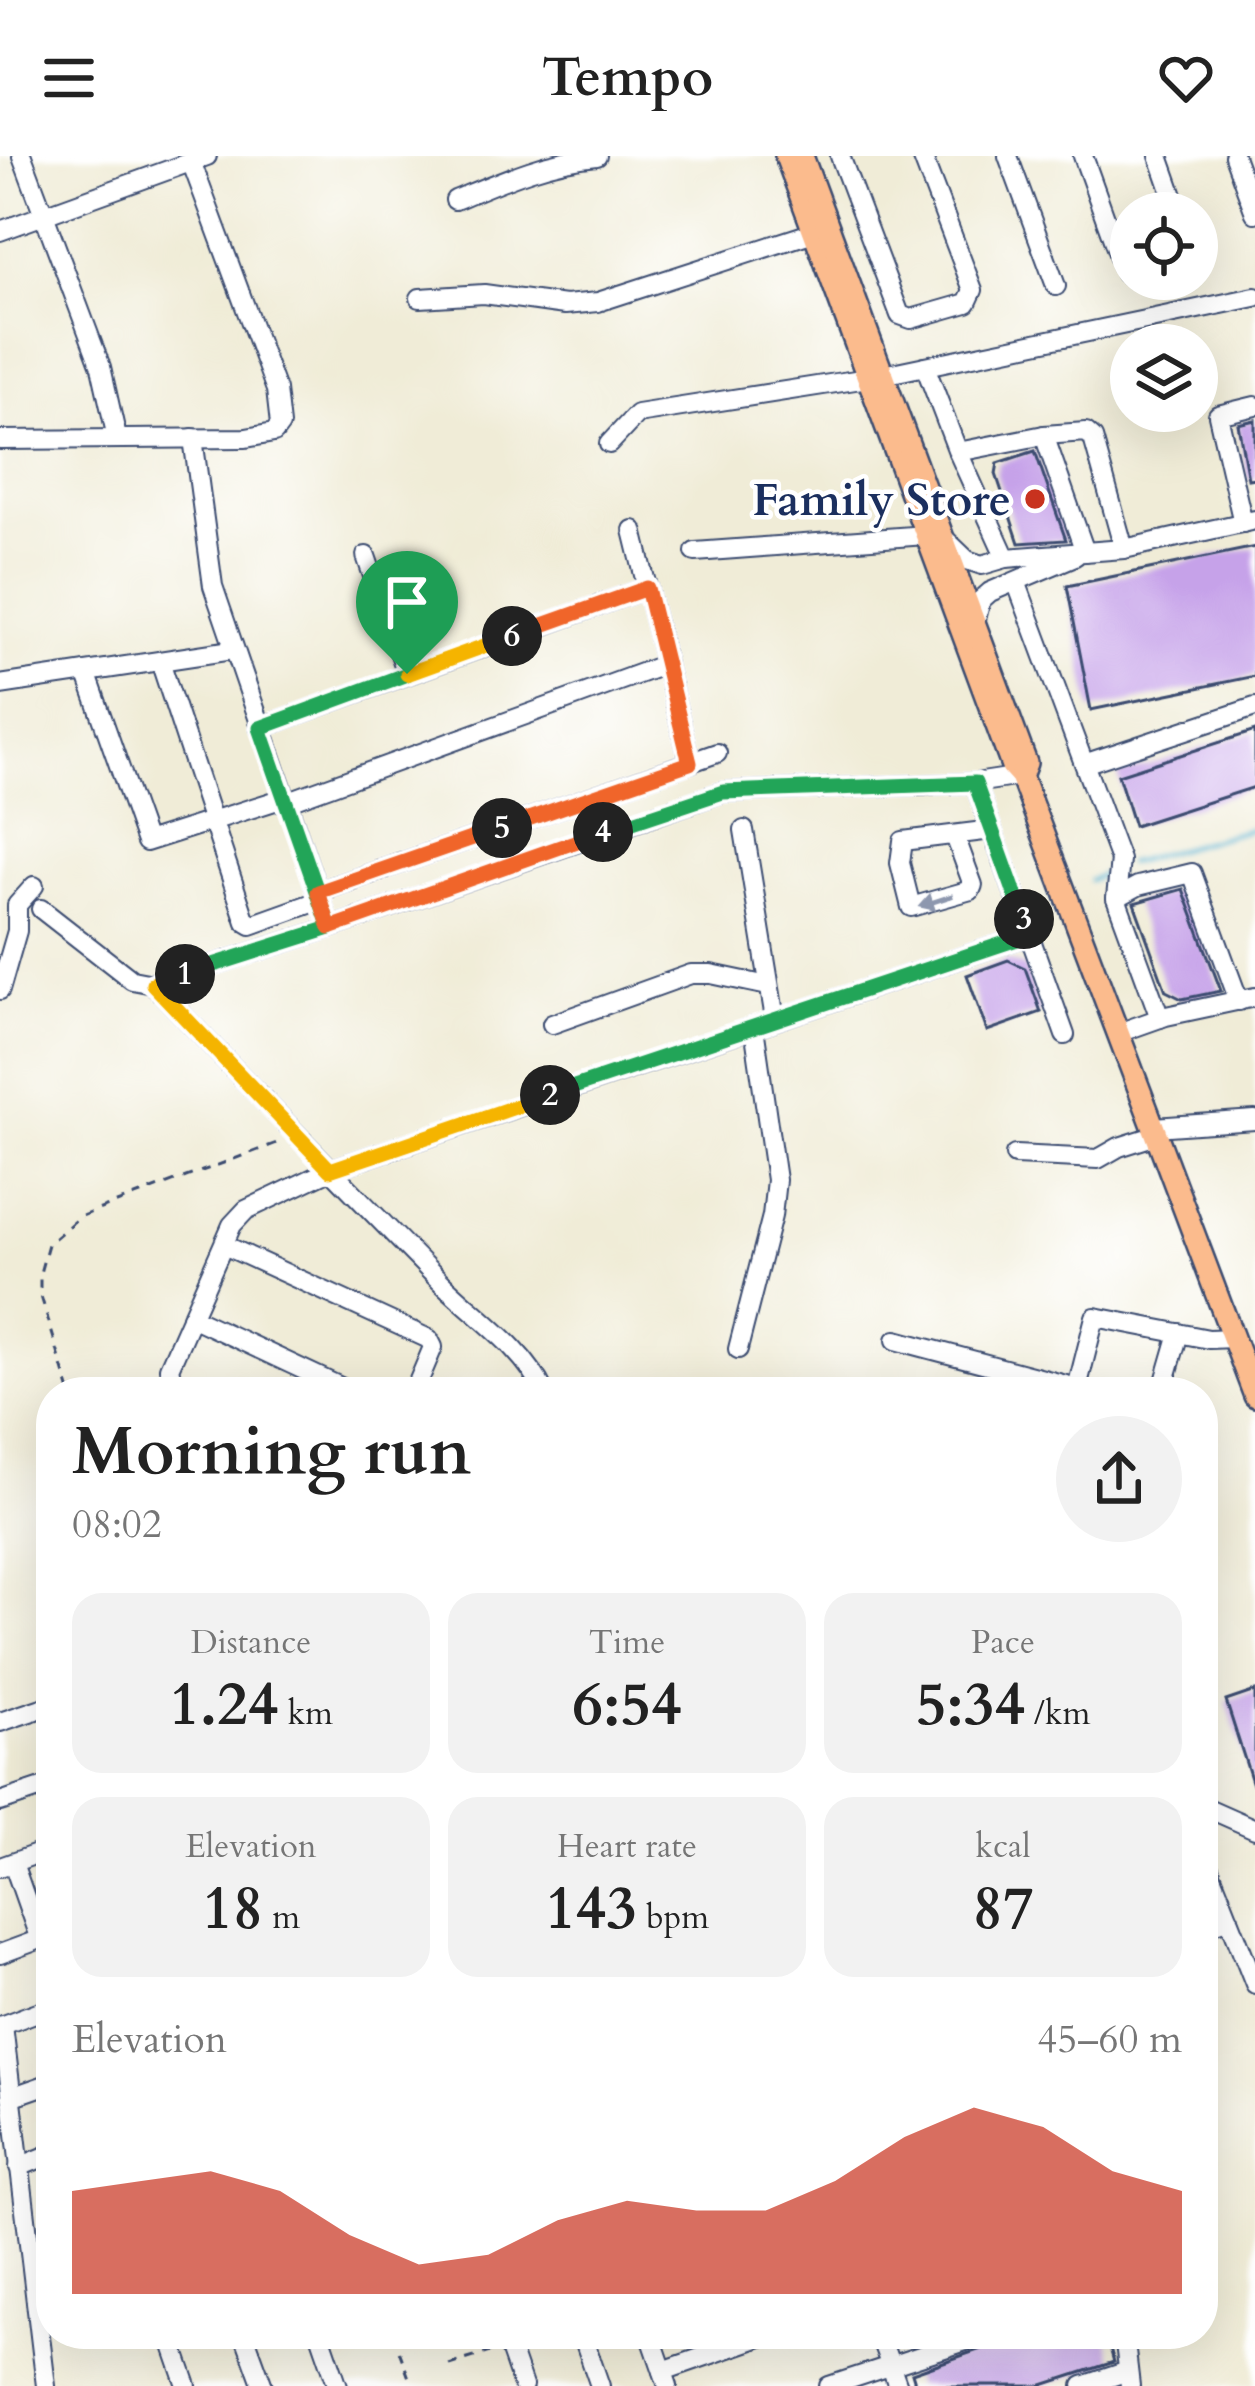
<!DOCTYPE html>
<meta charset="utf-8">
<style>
:root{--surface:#fff;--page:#f2f2f2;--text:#222;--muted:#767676;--accent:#c8321e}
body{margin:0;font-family:Cardo,serif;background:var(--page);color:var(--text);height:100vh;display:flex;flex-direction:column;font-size:45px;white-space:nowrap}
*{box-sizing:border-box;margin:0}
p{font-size:39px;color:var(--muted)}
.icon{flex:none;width:66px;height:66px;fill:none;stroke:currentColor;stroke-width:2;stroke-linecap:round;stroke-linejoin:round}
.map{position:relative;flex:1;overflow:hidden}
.drawer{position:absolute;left:36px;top:1221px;width:1182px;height:972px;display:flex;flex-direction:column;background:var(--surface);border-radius:48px;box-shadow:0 12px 48px #0002}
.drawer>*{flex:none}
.buttons{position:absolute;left:1110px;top:36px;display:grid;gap:24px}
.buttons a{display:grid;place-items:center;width:108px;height:108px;border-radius:50%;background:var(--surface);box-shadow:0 12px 48px #0002;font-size:60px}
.pin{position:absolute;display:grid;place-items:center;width:102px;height:102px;color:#fff;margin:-123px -51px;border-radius:50% 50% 50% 0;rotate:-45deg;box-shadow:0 0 12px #0007}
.pin .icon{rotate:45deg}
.km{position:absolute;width:60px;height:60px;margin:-30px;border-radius:50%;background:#222;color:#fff;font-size:33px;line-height:60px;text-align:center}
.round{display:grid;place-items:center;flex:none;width:126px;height:126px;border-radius:63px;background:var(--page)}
.head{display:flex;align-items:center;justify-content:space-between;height:204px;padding:0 36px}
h1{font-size:66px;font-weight:600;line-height:90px}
.stats{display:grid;grid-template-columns:repeat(3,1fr);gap:18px;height:204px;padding:12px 36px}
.stats div{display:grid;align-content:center;border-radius:30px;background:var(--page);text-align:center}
.stats b{font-size:60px;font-weight:600}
.stats small{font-size:33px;font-weight:400}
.stats p{font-size:33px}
.chart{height:336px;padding:24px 36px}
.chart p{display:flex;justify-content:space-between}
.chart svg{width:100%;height:216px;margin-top:12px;fill:var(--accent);opacity:.7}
header{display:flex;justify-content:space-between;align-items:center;height:156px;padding:0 36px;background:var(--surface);font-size:54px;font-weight:600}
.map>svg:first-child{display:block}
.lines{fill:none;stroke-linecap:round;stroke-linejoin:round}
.stream{stroke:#55b6d3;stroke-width:4.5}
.building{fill:#c6a2e9}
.minor-casing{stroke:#3b4b70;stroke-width:22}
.major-casing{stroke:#3b4b70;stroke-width:26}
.path{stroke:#3b4b70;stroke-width:3;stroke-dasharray:9 9;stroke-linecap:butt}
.minor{stroke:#fff;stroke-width:18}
.major{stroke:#fbbb8d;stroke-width:21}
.oneway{fill:#8d97ae}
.split-1-casing{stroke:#fff;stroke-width:24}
.split-2-casing{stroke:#fff;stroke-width:24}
.split-3-casing{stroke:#fff;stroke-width:24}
.split-4-casing{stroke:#fff;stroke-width:24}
.split-5-casing{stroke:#fff;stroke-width:24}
.split-6-casing{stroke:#fff;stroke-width:24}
.split-7-casing{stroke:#fff;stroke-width:24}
.split-1{stroke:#22a559;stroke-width:15}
.split-2{stroke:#f5b400;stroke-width:15}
.split-3{stroke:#22a559;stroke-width:15}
.split-4{stroke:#22a559;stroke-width:15}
.split-5{stroke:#f0652b;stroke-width:15}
.split-6{stroke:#f0652b;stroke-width:15}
.split-7{stroke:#f5b400;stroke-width:15}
.poi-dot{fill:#c8321e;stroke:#fff;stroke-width:4.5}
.labels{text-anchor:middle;stroke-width:9;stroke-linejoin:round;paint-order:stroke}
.poi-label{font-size:45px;font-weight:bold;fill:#1b2f5e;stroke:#fff;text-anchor:end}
</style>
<header><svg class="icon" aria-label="menu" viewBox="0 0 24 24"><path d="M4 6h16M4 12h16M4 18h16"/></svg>Tempo<svg class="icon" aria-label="heart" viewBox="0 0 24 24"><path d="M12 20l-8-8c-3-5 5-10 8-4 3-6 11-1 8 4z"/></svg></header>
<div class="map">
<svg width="1255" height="2230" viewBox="0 0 1255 2230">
<rect width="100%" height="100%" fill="#fff"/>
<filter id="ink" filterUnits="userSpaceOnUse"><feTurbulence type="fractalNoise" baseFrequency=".00833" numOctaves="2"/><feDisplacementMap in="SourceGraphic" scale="24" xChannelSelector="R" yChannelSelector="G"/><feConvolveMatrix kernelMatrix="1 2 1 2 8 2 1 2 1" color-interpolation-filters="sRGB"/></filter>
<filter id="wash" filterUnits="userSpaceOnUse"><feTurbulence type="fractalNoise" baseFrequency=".004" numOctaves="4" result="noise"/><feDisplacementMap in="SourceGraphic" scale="48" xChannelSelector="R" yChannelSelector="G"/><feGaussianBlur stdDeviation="2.7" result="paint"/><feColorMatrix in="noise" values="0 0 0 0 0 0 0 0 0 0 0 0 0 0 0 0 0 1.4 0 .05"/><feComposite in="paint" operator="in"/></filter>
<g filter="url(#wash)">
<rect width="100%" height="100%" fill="#f0ecd7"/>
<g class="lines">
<g class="stream">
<polyline points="1128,707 1255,672"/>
<polyline points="1090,724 1112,714"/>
</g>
</g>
<g id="blocks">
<g class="building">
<polygon points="1255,264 1255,322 1248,323 1238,268"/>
<polygon points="1035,295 1060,367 1066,384 1019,387 996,318 998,307"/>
<polygon points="1255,391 1255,520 1091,554 1067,430"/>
<polygon points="1255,575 1255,631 1134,670 1118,619"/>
<polygon points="1183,733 1221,835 1182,843 1166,835 1134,747"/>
<polygon points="1008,804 1025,812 1041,856 987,875 967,819"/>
<polygon points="1255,1535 1255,1629 1253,1629 1226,1545"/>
<polygon points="1024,2178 1106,2178 1114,2206 1040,2230 916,2230 912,2217"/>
</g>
</g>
</g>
<g filter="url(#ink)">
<use href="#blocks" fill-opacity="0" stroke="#3b4b70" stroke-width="3"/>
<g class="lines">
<g class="minor-casing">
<g id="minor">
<polyline points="22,0 101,211 117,282"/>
<polyline points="840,0 900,159 911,163 967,147 973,134 922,0"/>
<polyline points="1008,0 1056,130"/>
<polyline points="1083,0 1125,117"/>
<polyline points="1159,0 1179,57"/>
<polyline points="1234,0 1255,57"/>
<path d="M455 44C503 24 545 5 597 0"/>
<polyline points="0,75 207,0"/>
<polyline points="420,142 484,138 565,149 598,146 814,76"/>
<polyline points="925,210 958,296 1006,402"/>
<polyline points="1044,279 1085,396"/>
<polyline points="193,282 213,430 330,772"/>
<polyline points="0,284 246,282 274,277 280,269 276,234 191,5"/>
<polyline points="609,288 637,258 868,222 1255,141"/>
<polyline points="958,296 1044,279 1086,276 1093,282 1124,393"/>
<polyline points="1243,367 1218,259 1255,250"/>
<polyline points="633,374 690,607"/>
<polyline points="944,382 967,404 982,409 1006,402 1124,393 1255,364"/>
<polyline points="695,396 926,379"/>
<polyline points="366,400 407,518"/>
<polyline points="1017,428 1120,704 1116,742 1160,862"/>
<polyline points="975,467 981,444 990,436 1075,400"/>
<polyline points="160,505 246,766 251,769 321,744"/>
<polyline points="86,516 146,686 284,642"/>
<polyline points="0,529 232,494"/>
<polyline points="260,572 647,432"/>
<polyline points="1087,607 1255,551"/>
<polyline points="975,627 1065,879"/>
<polyline points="286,646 666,508"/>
<polyline points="744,674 775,863"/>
<polyline points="955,680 973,729 971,734 911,751 900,707 903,685 992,674"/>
<polyline points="318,736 717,597"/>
<polyline points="1116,742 1138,730 1192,717 1239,845"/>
<polyline points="41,753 132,824 153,828 330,772 723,636 975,627 1021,620"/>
<path d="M153 828C247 927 341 1025 437 1122 472 1158 523 1190 544 1236"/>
<polyline points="0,834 17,775 17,749 34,730"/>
<polyline points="552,868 691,818 711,818 768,830"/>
<polyline points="1118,877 1166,860 1255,841"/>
<polyline points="1154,971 1255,964"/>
<polyline points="1015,999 1098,1003 1119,991 1157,979"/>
<polyline points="224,1089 429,1183 433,1191 414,1236"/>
<polyline points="191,1161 351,1236"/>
<polyline points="896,1184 1077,1232"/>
<polyline points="738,1193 772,1060 776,1024 754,871"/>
<polyline points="175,1236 169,1212 232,1069 246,1054 330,1014 1029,779"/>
<polyline points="1076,1236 1095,1161 1209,1183 1233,1182"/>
<polyline points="1162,1236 1179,1177"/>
<polyline points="0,1566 51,1549"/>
<polyline points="0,1646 51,1629"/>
<polyline points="1203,1650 1255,1673"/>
<polyline points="1203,1697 1255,1828"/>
<polyline points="13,1707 40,1784"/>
<polyline points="0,1711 51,1693"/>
<polyline points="1203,1772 1229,1762"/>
<polyline points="0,1798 46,1781"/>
<polyline points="3,1869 46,2230"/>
<polyline points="0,1870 51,1851"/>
<polyline points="11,1941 51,1927"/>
<polyline points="19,2011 51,1998"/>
<polyline points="169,2178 187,2230"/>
<polyline points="244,2178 263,2230"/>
<polyline points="320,2178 338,2230"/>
<polyline points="505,2178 523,2230"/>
<polyline points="582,2178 600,2230"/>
<polyline points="650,2178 668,2230"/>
<polyline points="879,2178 898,2230"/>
<polyline points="1124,2178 1130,2230"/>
<polyline points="663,2215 769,2178"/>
<polyline points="829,2230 987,2178"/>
<polyline points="1083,2230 1128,2215"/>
</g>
</g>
<g class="major-casing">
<g id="major">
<polyline points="786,0 1012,610 1021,620 1255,1240"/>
<polyline points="802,0 1026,607 1021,620"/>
</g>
</g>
<g class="path">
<polyline points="70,1236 40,1137 40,1117 48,1088 79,1061 277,987"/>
<polyline points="393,2178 412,2230"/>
<polyline points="525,2185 546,2178"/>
<polyline points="449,2209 493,2195"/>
</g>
<use href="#minor" class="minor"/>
<use href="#major" class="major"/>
</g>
<defs><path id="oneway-solid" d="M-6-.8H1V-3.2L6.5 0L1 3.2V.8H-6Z" transform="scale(3)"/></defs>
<use class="oneway" href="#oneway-solid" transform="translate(936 745) rotate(162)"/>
</g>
<g class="lines" filter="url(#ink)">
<g class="split-1-casing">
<polyline id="split-1" points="185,818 330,772 260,572 407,518"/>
</g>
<g class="split-2-casing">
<polyline id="split-2" points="185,818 153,828 330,1014 550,939"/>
</g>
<g class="split-3-casing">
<polyline id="split-3" points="550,939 1029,779 1024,763"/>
</g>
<g class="split-4-casing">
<polyline id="split-4" points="603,676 723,636 975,627 1024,763"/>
</g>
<g class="split-5-casing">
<polyline id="split-5" points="502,672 318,736 330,772 603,676"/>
</g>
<g class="split-6-casing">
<polyline id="split-6" points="502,672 690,607 647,432 512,480"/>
</g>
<g class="split-7-casing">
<polyline id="split-7" points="407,518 512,480"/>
</g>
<use href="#split-1" class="split-1"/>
<use href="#split-2" class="split-2"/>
<use href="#split-3" class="split-3"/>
<use href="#split-4" class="split-4"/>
<use href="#split-5" class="split-5"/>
<use href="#split-6" class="split-6"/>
<use href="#split-7" class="split-7"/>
</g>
<circle class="poi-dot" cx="1035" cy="343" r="12"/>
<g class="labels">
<g class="poi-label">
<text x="1011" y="359">Family Store</text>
</g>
</g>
</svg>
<div class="buttons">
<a><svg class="icon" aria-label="locate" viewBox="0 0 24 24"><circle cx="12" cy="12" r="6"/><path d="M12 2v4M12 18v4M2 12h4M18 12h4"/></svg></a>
<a><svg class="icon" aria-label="layers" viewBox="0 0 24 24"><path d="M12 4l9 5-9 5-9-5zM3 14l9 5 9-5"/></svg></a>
</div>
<div class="pin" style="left:407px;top:518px;background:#1e9e55"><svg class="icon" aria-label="arrive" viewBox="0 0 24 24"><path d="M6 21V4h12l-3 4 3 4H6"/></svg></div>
<b class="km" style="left:185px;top:818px">1</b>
<b class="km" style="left:550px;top:939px">2</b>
<b class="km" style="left:1024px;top:763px">3</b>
<b class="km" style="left:603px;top:676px">4</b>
<b class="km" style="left:502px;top:672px">5</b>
<b class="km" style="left:512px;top:480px">6</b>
<section class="drawer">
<div class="head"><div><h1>Morning run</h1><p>08:02</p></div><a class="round"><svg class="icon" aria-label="share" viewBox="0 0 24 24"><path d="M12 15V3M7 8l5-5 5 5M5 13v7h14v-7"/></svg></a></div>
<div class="stats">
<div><p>Distance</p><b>1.24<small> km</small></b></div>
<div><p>Time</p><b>6:54</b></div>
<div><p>Pace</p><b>5:34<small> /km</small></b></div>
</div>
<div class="stats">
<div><p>Elevation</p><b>18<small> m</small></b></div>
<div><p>Heart rate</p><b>143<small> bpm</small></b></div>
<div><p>kcal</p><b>87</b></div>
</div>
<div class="chart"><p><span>Elevation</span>45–60 m</p>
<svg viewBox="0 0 160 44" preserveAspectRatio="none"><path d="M0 44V23L10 21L20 19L30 23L40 32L50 38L60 36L70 29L80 25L90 27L100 27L110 21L120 12L130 6L140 10L150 19L160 23V44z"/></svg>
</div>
</section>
</div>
